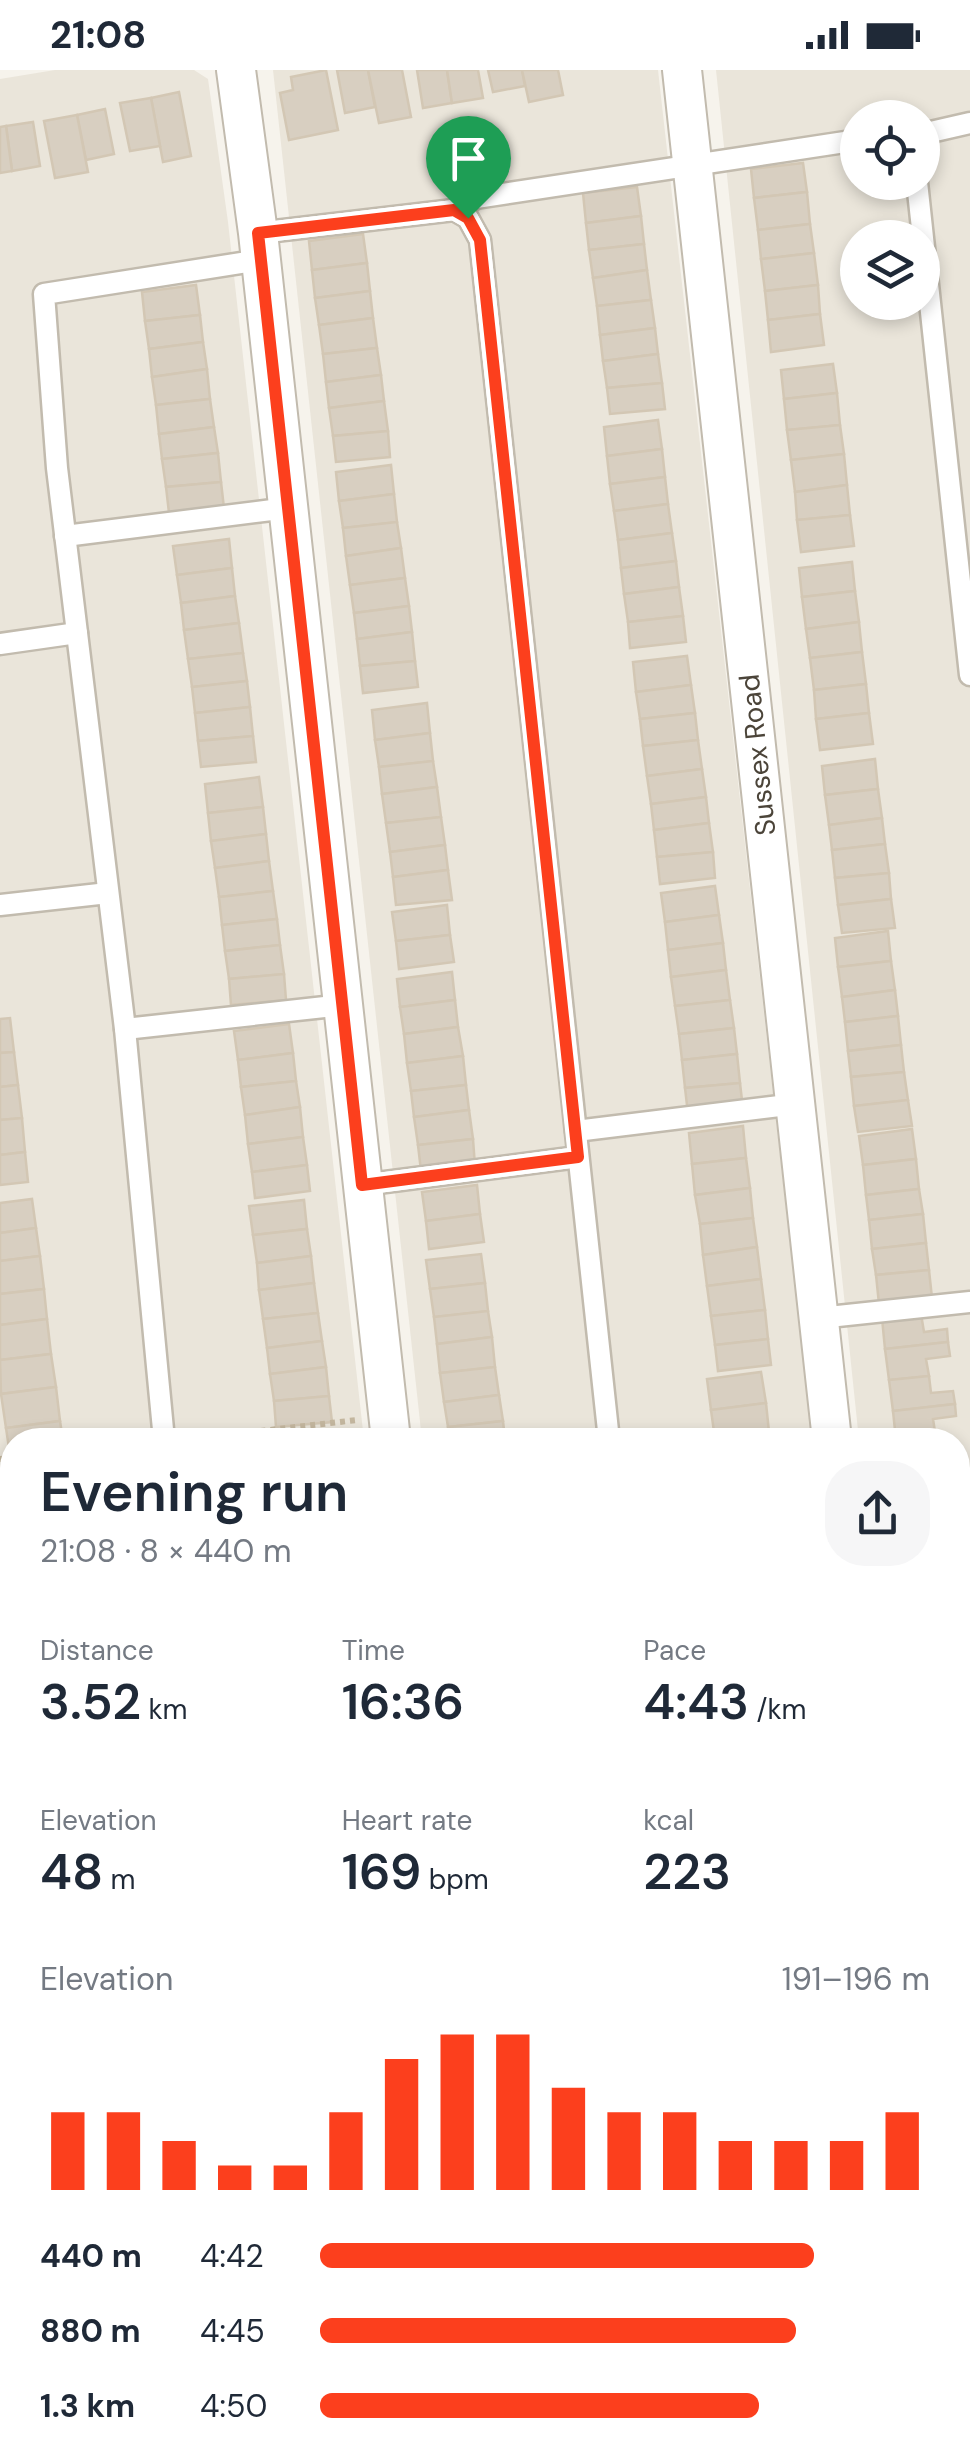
<!DOCTYPE html>
<meta charset="utf-8">
<style>
:root{--surface:#fff;--page:#f6f6f7;--text:#1f2937;--muted:#747a83;--accent:#fc3f1d}
body{margin:0;font-family:"DM Sans",sans-serif;background:var(--page);color:var(--text);height:100vh;display:flex;flex-direction:column;font-size:38px;white-space:nowrap}
*{box-sizing:border-box;margin:0}
p{font-size:32px;color:var(--muted)}
.icon{flex:none;width:55px;height:55px;fill:none;stroke:currentColor;stroke-width:2;stroke-linecap:round;stroke-linejoin:round}
.map{position:relative;flex:1;overflow:hidden}
.drawer{position:absolute;left:0px;top:1358px;width:970px;height:1038px;display:flex;flex-direction:column;background:var(--surface);border-radius:40px 40px 0 0;box-shadow:0 5px 15px #0003}
.drawer>*{flex:none}
.tools{position:absolute;left:840px;top:30px;display:grid;gap:20px}
.tools a{display:grid;place-items:center;width:100px;height:100px;border-radius:50%;background:var(--surface);box-shadow:0 5px 15px #0003;font-size:50px}
.pin{position:absolute;display:grid;place-items:center;width:85px;height:85px;color:#fff;margin:-102px -42px;border-radius:50% 50% 50% 0;rotate:-45deg;box-shadow:0 0 10px #0007}
.pin .icon{rotate:45deg}
.round{display:grid;place-items:center;flex:none;width:105px;height:105px;border-radius:40px;background:var(--page)}
.head{display:flex;align-items:center;justify-content:space-between;height:170px;padding:0 40px}
h1{font-size:55px;font-weight:600;line-height:75px}
.figures{display:grid;grid-template-columns:repeat(3,1fr);gap:15px;height:170px;padding:10px 40px}
.figures div{display:grid;align-content:center}
.figures b{font-size:50px;font-weight:600}
.figures small{font-size:28px;font-weight:400}
.figures p{font-size:28px}
.chart{height:280px;padding:20px 40px}
.chart p{display:flex;justify-content:space-between}
.chart svg{width:100%;height:180px;margin-top:10px;stroke:var(--accent);stroke-width:6}
ul{padding:0 40px;list-style:none;font-size:32px}
li{display:grid;grid-template-columns:160px 120px 1fr;align-items:center;height:75px}
li i{height:25px;border-radius:12px;background:var(--accent)}
.status{display:flex;justify-content:space-between;align-items:center;height:70px;padding:0 50px;background:var(--surface);direction:ltr}
.status svg{height:28px;fill:currentColor}
.map>svg:first-child{display:block}
.residential{fill:#eae5da;fill-rule:evenodd}
.building{fill:#d8cfc1;stroke:#d3c7b4;stroke-width:2.5}
.lines{fill:none;stroke-linecap:round;stroke-linejoin:round}
.service-casing{stroke:#c2bbae;stroke-width:25}
.minor-casing{stroke:#c2bbae;stroke-width:42}
.trunk-casing{stroke:#e0a43c;stroke-width:60}
.path{stroke:#c4b79f;stroke-width:6;stroke-dasharray:5 5;stroke-linecap:butt}
.service{stroke:#fff;stroke-width:20}
.minor{stroke:#fff;stroke-width:38}
.trunk{stroke:#ffd985;stroke-width:55}
.route-casing{stroke:#fff;stroke-width:20}
.route{stroke:#fc3f1d;stroke-width:12}
.labels{text-anchor:middle;stroke-width:9;stroke-linejoin:round;paint-order:stroke}
.street-label{font-size:28px;fill:#4b4439;stroke:#fff}
</style>
<div class="status"><b>21:08</b><svg viewBox="0 0 49 12"><path d="M0 12V9h3v3zM5 12V6h3v6zM10 12V3h3v9zM15 12V0h3v12zM26 1h20v11H26zM47 4h2v5h-2z"/></svg></div>
<div class="map">
<svg width="970" height="2394" viewBox="0 0 970 2394">
<rect width="100%" height="100%" fill="#f6f3ec"/>
<g class="residential">
<polygon points="55,0 194,0 208,9 228,152 364,1370 12,1370 12,1935 0,1825 0,9"/>
<polygon points="273,0 658,0 812,1370 422,1370"/>
<path d="M716 0H970V1941L958 1943V1370H859ZM858 48H922V112H858ZM858 168H922V232H858Z"/>
<polygon points="970,2007 970,2394 84,2394 83,2383 958,2382 958,2008"/>
</g>
<g class="building">
<polygon points="326,0 338,60 289,70 280,23 293,20 291,7"/>
<polygon points="337,0 368,0 375,37 345,43"/>
<polygon points="368,0 402,0 411,47 379,53"/>
<polygon points="417,0 447,0 452,33 423,38"/>
<polygon points="447,0 478,0 483,28 452,33"/>
<polygon points="488,0 522,0 525,16 493,22"/>
<polygon points="522,0 558,0 563,25 529,32"/>
<polygon points="179,22 191,86 163,92 151,28"/>
<polygon points="151,28 160,76 130,81 120,33"/>
<polygon points="105,39 114,84 86,90 77,45"/>
<polygon points="77,45 88,102 55,108 44,51"/>
<polygon points="33,52 40,96 12,101 6,56"/>
<polygon points="6,56 12,101 0,103 0,57"/>
<polygon points="803,93 807,122 754,128 751,99"/>
<polygon points="637,117 641,146 586,153 583,123"/>
<polygon points="807,122 810,154 758,160 754,128"/>
<polygon points="641,146 644,174 589,180 586,153"/>
<polygon points="810,154 814,183 761,189 758,160"/>
<polygon points="363,164 367,193 312,200 309,171"/>
<polygon points="644,174 647,200 593,208 589,180"/>
<polygon points="814,183 818,215 765,221 761,189"/>
<polygon points="367,193 370,221 315,228 312,200"/>
<polygon points="647,200 651,230 597,236 593,208"/>
<polygon points="196,215 200,245 145,251 142,222"/>
<polygon points="818,215 820,244 768,250 765,221"/>
<polygon points="370,221 373,248 319,255 315,228"/>
<polygon points="651,230 655,258 600,265 597,236"/>
<polygon points="820,244 824,275 771,282 768,250"/>
<polygon points="200,245 203,272 149,279 145,251"/>
<polygon points="373,248 377,278 323,284 319,255"/>
<polygon points="655,258 658,284 603,291 600,265"/>
<polygon points="203,272 207,299 152,307 149,279"/>
<polygon points="377,278 381,305 326,312 323,284"/>
<polygon points="658,284 662,313 607,318 603,291"/>
<polygon points="833,294 837,323 784,329 781,300"/>
<polygon points="207,299 210,329 156,335 152,307"/>
<polygon points="381,305 384,331 329,338 326,312"/>
<polygon points="662,313 665,339 610,344 607,318"/>
<polygon points="837,323 840,355 787,360 784,329"/>
<polygon points="210,329 214,357 159,364 156,335"/>
<polygon points="384,331 388,361 333,366 329,338"/>
<polygon points="658,350 662,379 607,386 604,357"/>
<polygon points="840,355 844,384 791,390 787,360"/>
<polygon points="214,357 218,383 162,389 159,364"/>
<polygon points="388,361 390,387 336,392 333,366"/>
<polygon points="662,379 665,407 610,414 607,386"/>
<polygon points="218,383 221,412 166,417 162,389"/>
<polygon points="844,384 847,415 795,422 791,390"/>
<polygon points="391,395 394,424 339,431 336,402"/>
<polygon points="665,407 668,434 614,441 610,414"/>
<polygon points="221,412 224,438 169,443 166,417"/>
<polygon points="847,415 850,445 797,450 795,422"/>
<polygon points="394,424 397,452 343,458 339,431"/>
<polygon points="668,434 672,463 618,470 614,441"/>
<polygon points="850,445 854,476 801,482 797,450"/>
<polygon points="397,452 401,478 346,486 343,458"/>
<polygon points="672,463 676,491 621,498 618,470"/>
<polygon points="229,469 232,498 177,505 173,476"/>
<polygon points="401,478 405,508 350,515 346,486"/>
<polygon points="676,491 679,517 624,524 621,498"/>
<polygon points="852,492 855,521 802,527 799,498"/>
<polygon points="232,498 235,526 181,533 177,505"/>
<polygon points="405,508 409,536 354,543 350,515"/>
<polygon points="679,517 683,546 628,552 624,524"/>
<polygon points="855,521 859,552 806,559 802,527"/>
<polygon points="235,526 239,553 184,560 181,533"/>
<polygon points="409,536 412,562 357,569 354,543"/>
<polygon points="683,546 686,572 630,578 628,552"/>
<polygon points="859,552 862,582 810,588 806,559"/>
<polygon points="239,553 243,583 188,589 184,560"/>
<polygon points="412,562 415,591 360,596 357,569"/>
<polygon points="862,582 866,614 814,620 810,588"/>
<polygon points="243,583 247,611 192,617 188,589"/>
<polygon points="687,586 691,615 636,622 633,592"/>
<polygon points="415,591 418,617 363,623 360,596"/>
<polygon points="247,611 250,637 195,643 192,617"/>
<polygon points="866,614 869,643 816,649 814,620"/>
<polygon points="691,615 695,643 640,649 636,622"/>
<polygon points="427,633 430,663 375,670 372,640"/>
<polygon points="250,637 253,666 198,671 195,643"/>
<polygon points="695,643 698,670 643,676 640,649"/>
<polygon points="869,643 873,674 820,680 816,649"/>
<polygon points="430,663 433,691 379,697 375,670"/>
<polygon points="253,666 256,692 201,697 198,671"/>
<polygon points="698,670 702,699 647,706 643,676"/>
<polygon points="875,689 878,719 825,725 822,696"/>
<polygon points="433,691 437,717 382,724 379,697"/>
<polygon points="702,699 706,727 651,734 647,706"/>
<polygon points="259,707 263,737 208,743 205,714"/>
<polygon points="437,717 441,747 386,753 382,724"/>
<polygon points="878,719 882,748 829,755 825,725"/>
<polygon points="706,727 709,753 654,760 651,734"/>
<polygon points="263,737 266,764 211,771 208,743"/>
<polygon points="441,747 445,775 390,782 386,753"/>
<polygon points="882,748 885,774 832,780 829,755"/>
<polygon points="709,753 713,782 657,787 654,760"/>
<polygon points="266,764 269,791 215,798 211,771"/>
<polygon points="885,774 889,803 835,808 832,780"/>
<polygon points="445,775 448,800 393,807 390,782"/>
<polygon points="713,782 715,808 660,814 657,787"/>
<polygon points="269,791 273,821 219,827 215,798"/>
<polygon points="448,800 452,830 396,835 393,807"/>
<polygon points="889,803 891,829 838,835 835,808"/>
<polygon points="715,816 719,845 665,852 661,823"/>
<polygon points="273,821 277,849 222,855 219,827"/>
<polygon points="891,829 895,858 842,863 838,835"/>
<polygon points="447,835 450,865 396,871 392,842"/>
<polygon points="719,845 723,873 668,880 665,852"/>
<polygon points="277,849 280,875 225,881 222,855"/>
<polygon points="888,861 891,891 838,897 835,868"/>
<polygon points="450,865 454,892 399,899 396,871"/>
<polygon points="723,873 726,900 671,907 668,880"/>
<polygon points="280,875 284,904 229,909 225,881"/>
<polygon points="891,891 895,920 842,927 838,897"/>
<polygon points="726,900 730,930 675,936 671,907"/>
<polygon points="452,902 455,930 400,937 397,909"/>
<polygon points="284,904 286,930 231,935 229,909"/>
<polygon points="895,920 898,946 845,952 842,927"/>
<polygon points="455,930 458,957 404,964 400,937"/>
<polygon points="730,930 734,958 679,964 675,936"/>
<polygon points="898,946 901,975 848,981 845,952"/>
<polygon points="10,948 14,982 0,983 0,949"/>
<polygon points="289,954 293,983 238,990 234,961"/>
<polygon points="458,957 463,986 407,993 404,964"/>
<polygon points="734,958 737,984 682,990 679,964"/>
<polygon points="901,975 904,1002 851,1007 848,981"/>
<polygon points="14,982 18,1015 0,1017 0,983"/>
<polygon points="293,983 296,1011 241,1017 238,990"/>
<polygon points="737,984 740,1013 685,1018 682,990"/>
<polygon points="463,986 466,1015 411,1021 407,993"/>
<polygon points="904,1002 908,1030 854,1036 851,1007"/>
<polygon points="296,1011 300,1037 245,1045 241,1017"/>
<polygon points="740,1013 743,1039 688,1044 685,1018"/>
<polygon points="18,1015 22,1048 0,1050 0,1017"/>
<polygon points="466,1015 469,1040 414,1047 411,1021"/>
<polygon points="908,1030 912,1056 858,1062 854,1036"/>
<polygon points="300,1037 303,1067 248,1074 245,1045"/>
<polygon points="469,1040 473,1069 418,1075 414,1047"/>
<polygon points="22,1048 25,1082 0,1085 0,1050"/>
<polygon points="743,1056 746,1088 692,1094 689,1063"/>
<polygon points="912,1059 916,1089 863,1095 859,1066"/>
<polygon points="303,1067 307,1095 252,1102 248,1074"/>
<polygon points="473,1069 475,1096 421,1101 418,1075"/>
<polygon points="25,1082 28,1112 0,1115 0,1085"/>
<polygon points="746,1088 750,1118 695,1125 692,1094"/>
<polygon points="916,1089 919,1119 866,1125 863,1095"/>
<polygon points="307,1095 310,1121 255,1128 252,1102"/>
<polygon points="477,1115 480,1144 426,1151 422,1122"/>
<polygon points="750,1118 753,1148 700,1154 695,1125"/>
<polygon points="919,1119 923,1144 869,1150 866,1125"/>
<polygon points="32,1129 36,1158 0,1163 0,1133"/>
<polygon points="304,1130 307,1159 253,1165 249,1136"/>
<polygon points="480,1144 484,1172 429,1179 426,1151"/>
<polygon points="923,1144 926,1173 872,1179 869,1150"/>
<polygon points="753,1148 757,1177 703,1185 700,1154"/>
<polygon points="36,1158 40,1186 0,1191 0,1163"/>
<polygon points="307,1159 311,1186 257,1193 253,1165"/>
<polygon points="926,1173 929,1200 876,1205 872,1179"/>
<polygon points="757,1177 761,1209 707,1216 703,1185"/>
<polygon points="481,1184 485,1213 430,1219 426,1190"/>
<polygon points="40,1186 44,1219 0,1224 0,1191"/>
<polygon points="311,1186 314,1213 259,1220 257,1193"/>
<polygon points="929,1200 932,1228 879,1234 876,1205"/>
<polygon points="761,1209 765,1240 711,1246 707,1216"/>
<polygon points="314,1213 318,1243 263,1249 259,1220"/>
<polygon points="485,1213 488,1241 434,1247 430,1219"/>
<polygon points="44,1219 47,1249 0,1255 0,1224"/>
<polygon points="765,1240 768,1269 715,1275 711,1246"/>
<polygon points="488,1241 492,1267 437,1274 434,1247"/>
<polygon points="318,1243 322,1271 267,1278 263,1249"/>
<polygon points="921,1244 924,1262 947,1259 948,1272 885,1279 882,1248"/>
<polygon points="47,1249 51,1284 0,1290 0,1255"/>
<polygon points="492,1267 495,1297 440,1303 437,1274"/>
<polygon points="768,1269 771,1295 718,1301 715,1275"/>
<polygon points="322,1271 326,1297 270,1304 267,1278"/>
<polygon points="948,1272 950,1286 926,1289 929,1306 889,1310 885,1279"/>
<polygon points="51,1284 56,1317 1,1324 0,1290"/>
<polygon points="326,1297 329,1326 274,1331 270,1304"/>
<polygon points="495,1297 499,1325 444,1332 440,1303"/>
<polygon points="761,1302 766,1333 711,1340 707,1309"/>
<polygon points="929,1306 931,1323 953,1321 955,1334 893,1341 889,1310"/>
<polygon points="56,1317 60,1351 6,1358 1,1324"/>
<polygon points="499,1325 503,1351 448,1357 444,1332"/>
<polygon points="329,1326 332,1352 276,1357 274,1331"/>
<polygon points="766,1333 769,1362 715,1369 711,1340"/>
<polygon points="955,1334 956,1346 933,1349 936,1368 896,1370 893,1341"/>
<polygon points="60,1351 63,1370 12,1370 12,1385 10,1385 6,1358"/>
<polygon points="503,1351 505,1370 449,1370 448,1357"/>
<polygon points="970,1586 970,1599 964,1600 966,1617 958,1618 958,1588"/>
<polygon points="966,1617 970,1646 958,1648 958,1618"/>
<polygon points="970,1646 970,1677 958,1678 958,1648"/>
<polygon points="970,1677 970,1708 958,1710 958,1678"/>
<polygon points="970,1708 970,1736 958,1738 958,1710"/>
<polygon points="970,1856 970,1911 958,1912 958,1857"/>
<polygon points="958,2045 962,2045 969,2099 958,2100"/>
<polygon points="132,2382 187,2382 188,2394 133,2394"/>
</g>
<g class="lines">
<g class="service-casing">
<g id="service">
<polyline points="922,64 970,53"/>
<polyline points="917,112 970,605"/>
<polyline points="454,140 476,128 858,70"/>
<polyline points="258,163 454,140 468,148 480,170 609,1370"/>
<polyline points="65,466 288,438"/>
<polyline points="0,574 77,563"/>
<polyline points="0,835 108,823"/>
<polyline points="125,959 343,935"/>
<polyline points="576,1061 796,1034"/>
<polyline points="362,1115 578,1087"/>
<polyline points="819,1248 970,1232"/>
<polyline points="164,1370 125,959 57,398 44,224 260,190"/>
<polyline points="958,1753 970,1751"/>
</g>
</g>
<g class="minor-casing">
<g id="minor">
<polyline points="236,0 258,163 391,1370"/>
<polyline points="682,0 832,1370"/>
<polyline points="958,1972 970,1970"/>
<polyline points="0,2009 12,2009"/>
</g>
</g>
<g class="trunk-casing">
<g id="trunk">
<polyline points="0,2276 12,2343"/>
<polyline points="20,2382 22,2394"/>
</g>
</g>
<g class="path">
<polyline points="191,1369 357,1350"/>
<polyline points="0,1389 12,1388"/>
</g>
<use href="#service" class="service"/>
<use href="#minor" class="minor"/>
<use href="#trunk" class="trunk"/>
</g>
<g class="lines">
<g class="route-casing">
<polygon id="route" points="454,140 468,148 480,170 578,1087 362,1115 258,163"/>
</g>
<use href="#route" class="route"/>
</g>
<g class="labels">
<g class="street-label">
<text transform="translate(757 685) rotate(-96)" y="10">Sussex Road</text>
</g>
</g>
</svg>
<div class="tools">
<a><svg class="icon" aria-label="locate" viewBox="0 0 24 24"><circle cx="12" cy="12" r="6"/><path d="M12 2v4M12 18v4M2 12h4M18 12h4"/></svg></a>
<a><svg class="icon" aria-label="layers" viewBox="0 0 24 24"><path d="M12 4l9 5-9 5-9-5zM3 14l9 5 9-5"/></svg></a>
</div>
<div class="pin" style="left:468px;top:148px;background:#1e9e55"><svg class="icon" aria-label="arrive" viewBox="0 0 24 24"><path d="M6 21V4h12l-3 4 3 4H6"/></svg></div>
<section class="drawer">
<div class="head"><div><h1>Evening run</h1><p>21:08 · 8 × 440 m</p></div><a class="round"><svg class="icon" aria-label="share" viewBox="0 0 24 24"><path d="M12 15V3M7 8l5-5 5 5M5 13v7h14v-7"/></svg></a></div>
<div class="figures">
<div><p>Distance</p><b>3.52<small> km</small></b></div>
<div><p>Time</p><b>16:36</b></div>
<div><p>Pace</p><b>4:43<small> /km</small></b></div>
</div>
<div class="figures">
<div><p>Elevation</p><b>48<small> m</small></b></div>
<div><p>Heart rate</p><b>169<small> bpm</small></b></div>
<div><p>kcal</p><b>223</b></div>
</div>
<div class="chart"><p><span>Elevation</span>191–196 m</p>
<svg viewBox="0 0 160 44" preserveAspectRatio="none"><path d="M5 44V25M15 44V25M25 44V32M35 44V38M45 44V38M55 44V25M65 44V12M75 44V6M85 44V6M95 44V19M105 44V25M115 44V25M125 44V32M135 44V32M145 44V32M155 44V25"/></svg>
</div>
<ul>
<li><b>440 m</b>4:42<i style="width:81%"></i></li>
<li><b>880 m</b>4:45<i style="width:78%"></i></li>
<li><b>1.3 km</b>4:50<i style="width:72%"></i></li>
</ul>
</section>
</div>
